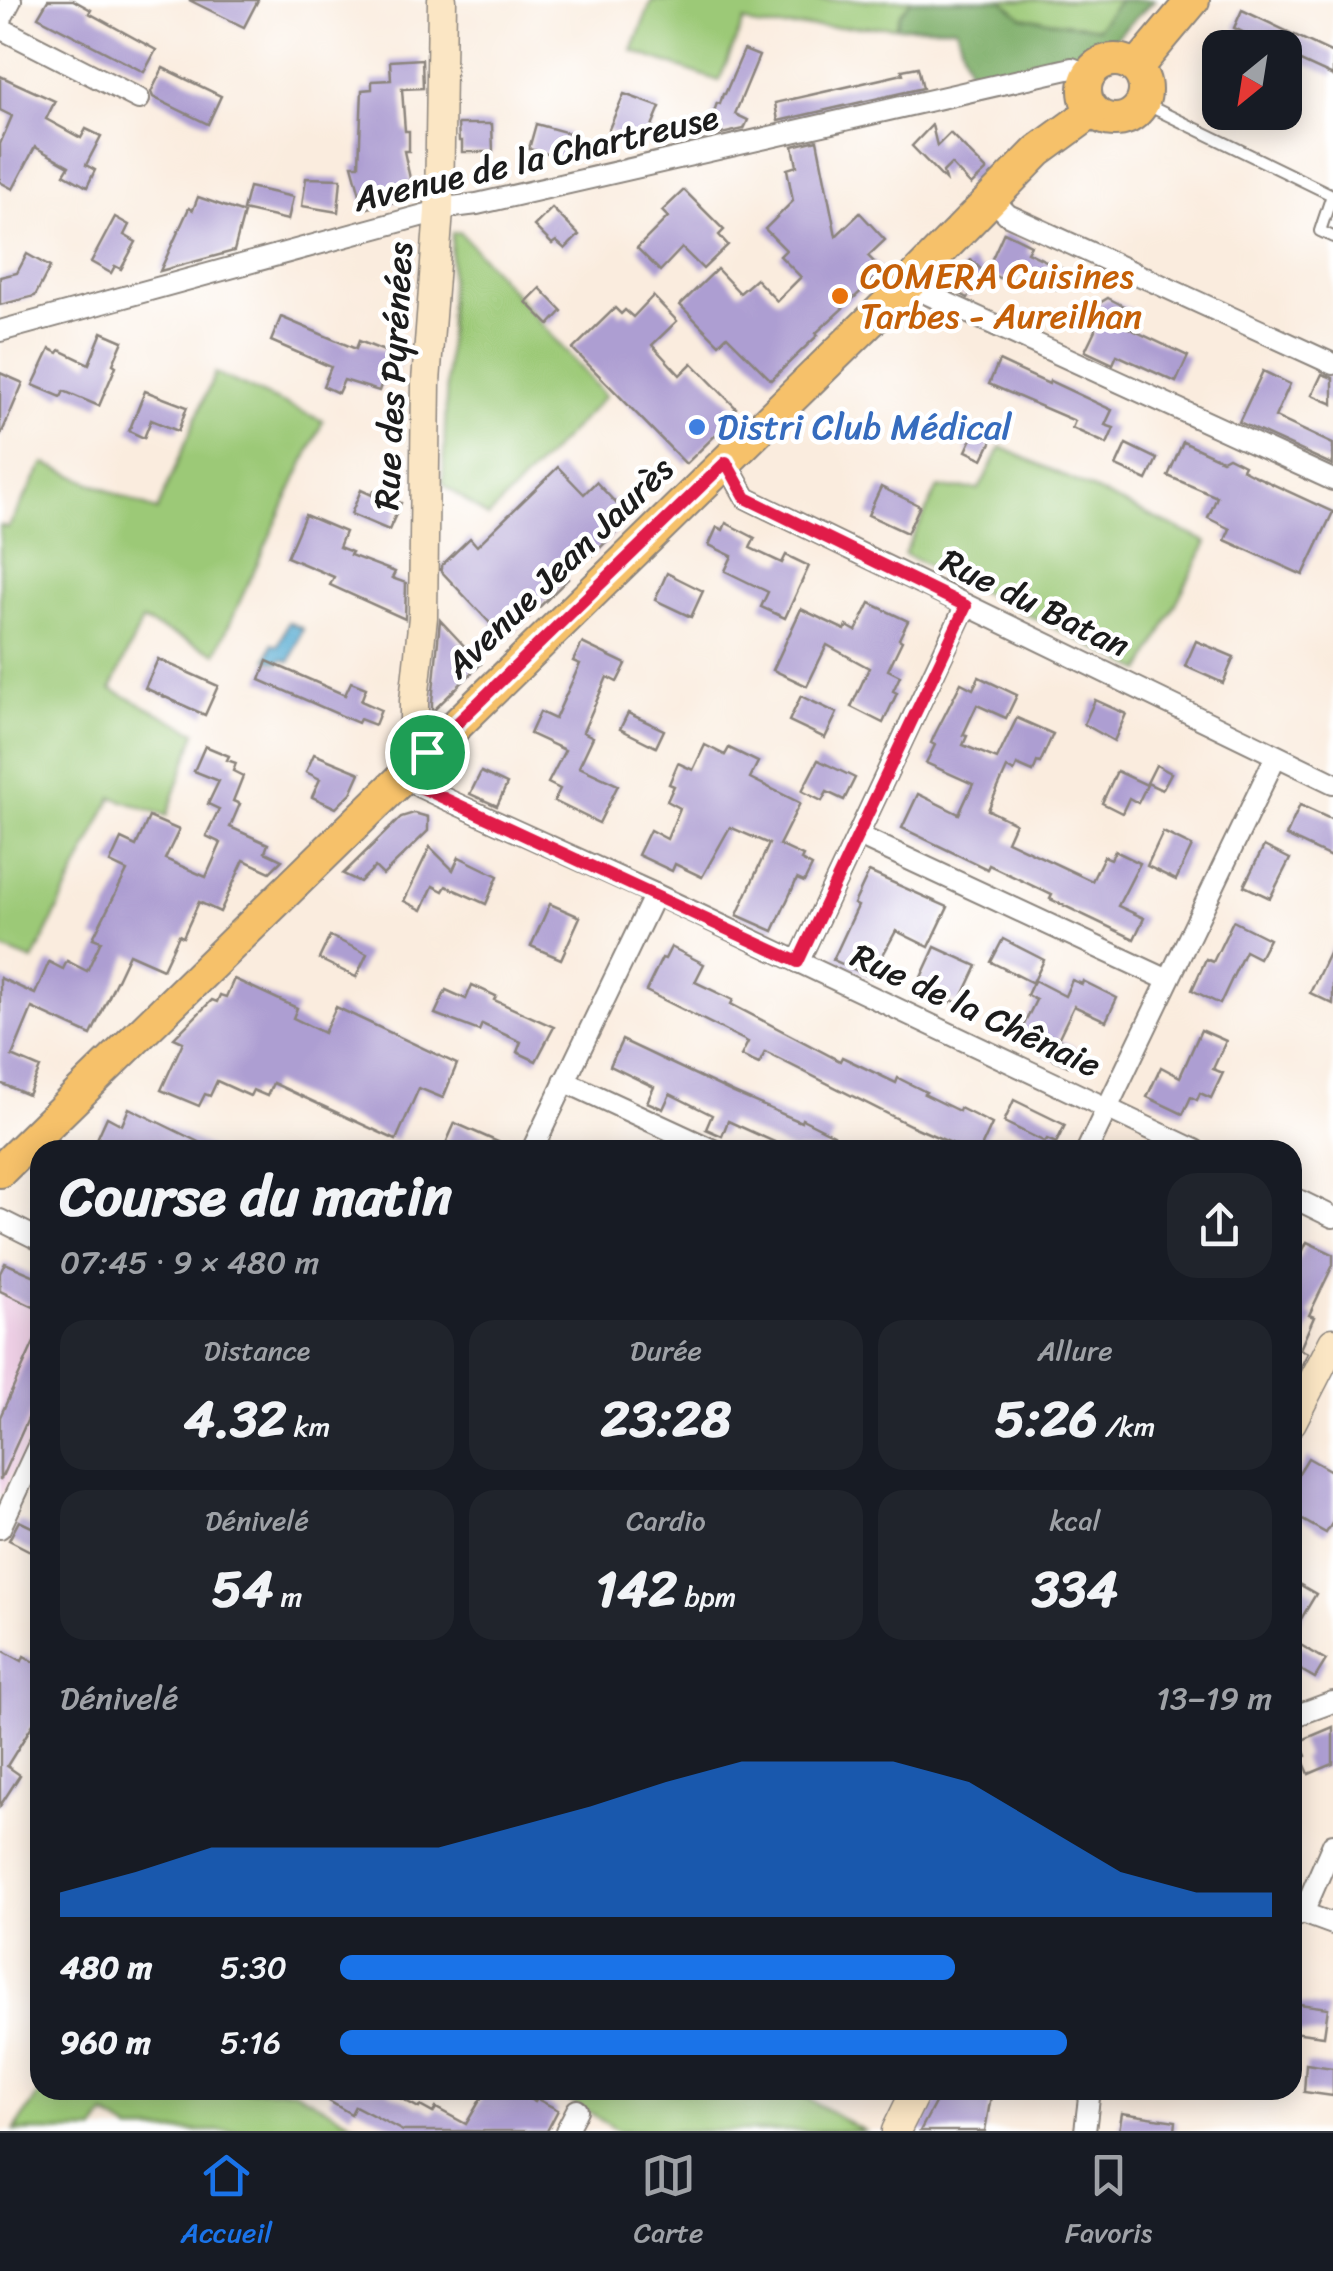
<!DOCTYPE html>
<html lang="fr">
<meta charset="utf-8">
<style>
:root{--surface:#171b24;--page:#20242c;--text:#f1f3f6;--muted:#9ea1a6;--line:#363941;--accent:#1a73e8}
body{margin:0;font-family:Sriracha,sans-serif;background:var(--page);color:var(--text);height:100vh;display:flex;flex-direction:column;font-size:38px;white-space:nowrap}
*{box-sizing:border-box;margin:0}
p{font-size:32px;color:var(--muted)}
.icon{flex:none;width:55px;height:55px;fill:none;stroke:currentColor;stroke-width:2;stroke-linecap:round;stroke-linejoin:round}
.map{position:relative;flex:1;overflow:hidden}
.panel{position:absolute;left:30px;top:1140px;width:1272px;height:960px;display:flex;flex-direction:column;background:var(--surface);border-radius:30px;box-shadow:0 5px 25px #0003}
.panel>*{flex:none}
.needle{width:65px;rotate:210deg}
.buttons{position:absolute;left:1202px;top:30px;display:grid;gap:20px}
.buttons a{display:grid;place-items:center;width:100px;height:100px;border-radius:20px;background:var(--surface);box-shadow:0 5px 25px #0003;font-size:50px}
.pin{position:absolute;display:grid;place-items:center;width:85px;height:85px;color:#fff;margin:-42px;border:5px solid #fff;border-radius:50%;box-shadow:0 2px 10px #0007}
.round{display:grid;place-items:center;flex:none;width:105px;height:105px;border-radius:30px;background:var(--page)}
.headline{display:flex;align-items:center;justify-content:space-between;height:170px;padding:0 30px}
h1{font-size:55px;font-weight:700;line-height:75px}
.metrics{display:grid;grid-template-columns:repeat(3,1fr);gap:15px;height:170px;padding:10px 30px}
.metrics div{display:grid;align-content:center;border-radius:25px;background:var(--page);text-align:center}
.metrics b{font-size:50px;font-weight:700}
.metrics small{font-size:28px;font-weight:400}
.metrics p{font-size:28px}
.chart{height:280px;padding:20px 30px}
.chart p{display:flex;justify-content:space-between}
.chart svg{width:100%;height:180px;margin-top:10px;fill:var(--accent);opacity:.7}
ul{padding:0 30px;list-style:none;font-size:32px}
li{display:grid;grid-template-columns:160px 120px 1fr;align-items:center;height:75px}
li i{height:25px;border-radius:12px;background:var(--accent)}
.dock{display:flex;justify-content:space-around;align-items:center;height:140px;border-top:2px solid var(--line);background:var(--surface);font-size:28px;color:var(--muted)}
.dock a{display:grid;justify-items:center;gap:5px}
.dock .on{color:var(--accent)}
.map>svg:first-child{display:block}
.built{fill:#efd0e6}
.green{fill:#9cc977;stroke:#5c724a;stroke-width:2.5}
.forest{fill:#7dad68;stroke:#4c6442;stroke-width:2.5}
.water{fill:#55aad1;stroke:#386376;stroke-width:2.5}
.building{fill:#ad9ed2}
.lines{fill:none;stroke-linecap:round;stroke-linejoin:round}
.lane-casing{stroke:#8b847d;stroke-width:14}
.street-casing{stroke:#8b847d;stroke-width:24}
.secondary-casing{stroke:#8b847d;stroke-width:31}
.primary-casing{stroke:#8b847d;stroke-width:36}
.lane{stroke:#fff;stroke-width:10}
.street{stroke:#fff;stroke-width:20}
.secondary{stroke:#fbe6c4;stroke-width:28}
.primary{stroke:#f6c16b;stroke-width:32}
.route-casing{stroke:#fff;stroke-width:20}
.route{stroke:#e11d48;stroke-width:12}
.food-dot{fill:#e8710a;stroke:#fff;stroke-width:4}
.shop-dot{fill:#3f7fe0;stroke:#fff;stroke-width:4}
.labels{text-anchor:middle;stroke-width:9;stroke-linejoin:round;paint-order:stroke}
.street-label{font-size:35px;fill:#1c1c1c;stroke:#fff}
.food-label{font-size:35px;fill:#c56008;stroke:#fff;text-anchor:start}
.shop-label{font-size:35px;fill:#366cbe;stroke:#fff;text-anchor:start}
</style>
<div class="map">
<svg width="1333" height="2131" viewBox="0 0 1333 2131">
<rect width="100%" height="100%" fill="#fff"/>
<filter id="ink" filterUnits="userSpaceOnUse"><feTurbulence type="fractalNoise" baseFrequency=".01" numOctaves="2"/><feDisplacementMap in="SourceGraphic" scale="20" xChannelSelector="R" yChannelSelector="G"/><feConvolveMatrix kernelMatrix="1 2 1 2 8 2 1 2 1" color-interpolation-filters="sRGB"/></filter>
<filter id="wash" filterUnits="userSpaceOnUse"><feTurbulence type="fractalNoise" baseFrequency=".0048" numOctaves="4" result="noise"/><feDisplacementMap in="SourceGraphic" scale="40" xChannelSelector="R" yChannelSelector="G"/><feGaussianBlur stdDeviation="2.25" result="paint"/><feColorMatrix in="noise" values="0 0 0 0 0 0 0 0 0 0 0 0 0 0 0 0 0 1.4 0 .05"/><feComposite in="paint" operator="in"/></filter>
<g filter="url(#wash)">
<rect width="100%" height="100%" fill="#faecde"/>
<polygon class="built" points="5,1263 40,1279 40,1421 0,1497 0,1273"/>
<g class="green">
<polygon points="652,0 1154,0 1107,46 972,80 956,27 760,27 744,21 719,81 632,51"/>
<polygon points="460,232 605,396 488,517 443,484 452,233"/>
<polygon points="215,373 323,421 216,653 142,621 111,689 196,732 167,816 112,797 33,961 0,948 0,525 8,528 44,463 157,511"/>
<polygon points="1001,447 1207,542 1142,671 904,554 938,488 979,489"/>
<polygon points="41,2090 294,2090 367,2131 131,2131 105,2115 95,2131 14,2131"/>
<polygon points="567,2090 793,2090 864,2131 619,2131 563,2097"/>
</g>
<polygon class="forest" points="912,0 1002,0 1022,17 1097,28 1120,0 1154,0 1107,46 972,80 956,27 896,27 900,14"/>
<polygon class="water" points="288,622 303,629 290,662 282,659 279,663 267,659 272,644 278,646"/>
<g id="blocks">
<g class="building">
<polygon points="48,0 73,0 91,10 89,13 156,50 144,72 38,17"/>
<polygon points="189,0 258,0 244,27"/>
<polygon points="1242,10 1333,53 1333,76 1285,54 1285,48 1276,48 1234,28"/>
<polygon points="744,50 759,56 735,114 748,120 744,129 685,142 682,129 710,123 717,103 720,104 723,94 725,94"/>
<polygon points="422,59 423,88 402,89 405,131 409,131 409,151 404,151 414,197 364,209 352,165 359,165 362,90 372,89 372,81 391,80 390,61"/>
<polygon points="918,67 923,88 778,121 775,103 903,74 902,70"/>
<polygon points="163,68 221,96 208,124 153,97 151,92"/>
<polygon points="0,76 55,101 46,119 81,138 86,129 101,136 86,165 95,170 87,187 64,174 69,166 35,147 13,189 0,182 0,144 12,116 0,110"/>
<polygon points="624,94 660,107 644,145 608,131"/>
<polygon points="458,124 492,124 493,152 462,152 462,141 459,141"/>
<polygon points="536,124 569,133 562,158 529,149"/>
<polygon points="932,125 937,146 950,133 987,170 971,185 951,164 943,172 945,180 912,146"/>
<polygon points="817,140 836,236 860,213 885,240 868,256 883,271 816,333 818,335 771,380 727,336 719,344 680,305 717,269 740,293 756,279 777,301 801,277 780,256 786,250 765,229 793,201 787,169 797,166 793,146"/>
<polygon points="306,178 341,179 338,212 302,206"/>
<polygon points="249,187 293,197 288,220 243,210"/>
<polygon points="684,190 724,230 719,235 728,245 703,269 682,248 660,271 637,248 668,217 662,211"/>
<polygon points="198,197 244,213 234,251 160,271 189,208 193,210"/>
<polygon points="552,208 579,235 565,249 556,241 552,244 534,226"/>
<polygon points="115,217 129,225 124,235 136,242 121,269 115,266 111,273 91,262"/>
<polygon points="1004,232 1031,245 1027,252 1065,270 1056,289 1018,272 1012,284 986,272"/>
<polygon points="27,254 50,267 35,296 0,305 0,277 17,273"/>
<polygon points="971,260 984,272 968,298 961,294 949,283"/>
<polygon points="540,288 562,311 549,325 526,302"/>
<polygon points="653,296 677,321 652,345 680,375 692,363 736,408 729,414 733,418 686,464 573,349 615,308 621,314 625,310 633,317"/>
<polygon points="1108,298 1133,311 1126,327 1188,356 1176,382 1117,355 1113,364 1085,351 1095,330 1093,307"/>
<polygon points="281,317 356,349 359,341 402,358 394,375 389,373 385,383 382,382 379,391 344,380 338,393 323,386 331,367 271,341"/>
<polygon points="102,332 123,341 113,364 116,366 99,406 64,391 61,397 33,385 50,349 58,353 60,350 89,364"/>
<polygon points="999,361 1049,384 1050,381 1112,410 1105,425 1114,428 1107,444 1072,428 1075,421 989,384"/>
<polygon points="1263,371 1290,384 1275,417 1333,444 1333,465 1239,422"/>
<polygon points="0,373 23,383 0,437"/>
<polygon points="1322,374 1333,378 1333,404 1312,395"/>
<polygon points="145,391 187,407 178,431 151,420 144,438 129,431"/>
<polygon points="978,426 995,434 983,459 966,451"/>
<polygon points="1183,442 1222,460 1228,457 1244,465 1242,469 1253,475 1333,512 1303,575 1225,540 1230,529 1208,518 1217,497 1168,476"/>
<polygon points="1126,444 1157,459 1147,480 1116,466"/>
<polygon points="558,467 584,494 596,482 630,518 592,556 579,542 555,565 568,579 506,640 441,571 441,566 470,538 477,546"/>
<polygon points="881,487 920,506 907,533 868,515"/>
<polygon points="361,490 372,495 374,491 401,503 389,530 351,514"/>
<polygon points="305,515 345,532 339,547 352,552 350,555 395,572 392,578 406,583 405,619 330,585 334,577 287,557"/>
<polygon points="726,523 755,538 750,548 782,563 786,555 809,566 785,618 761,607 768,592 725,571 732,556 709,545 717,527 723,530"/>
<polygon points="667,573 703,591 691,617 655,600"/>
<polygon points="870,603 908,621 899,639 902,641 888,670 900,676 893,691 897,693 883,723 851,707 869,668 827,645 807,686 773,670 801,609 845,630 847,626 856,631"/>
<polygon points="440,620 481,664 432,712 432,702"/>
<polygon points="1196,641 1234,657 1223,683 1185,666"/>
<polygon points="582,643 626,664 617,682 607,677 583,732 593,737 579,767 618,785 599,823 554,801 560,789 548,783 565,750 530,734 540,712 555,719 580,664 573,661"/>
<polygon points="158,659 218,686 205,715 145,688"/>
<polygon points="267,661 345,695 351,682 366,688 361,701 381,710 375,725 360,719 358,723 260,680"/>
<polygon points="979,677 1017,695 1006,718 977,705 963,735 967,736 963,745 997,759 1017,718 1053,734 1040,763 1037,762 1033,772 1017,765 1014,772 1007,768 988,810 1015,823 1007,841 1092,881 1104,856 1111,859 1115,851 1140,863 1118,906 1144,918 1134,939 1050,899 1052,895 989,865 987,869 902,828 918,794 959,814 973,784 926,763 935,745 931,743 935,734 961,683 973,689"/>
<polygon points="801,696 837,713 825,738 789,721"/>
<polygon points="1095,700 1126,714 1114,741 1084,724"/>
<polygon points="628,713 664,730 656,747 620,729"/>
<polygon points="705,745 725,755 729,748 758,762 750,778 800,803 779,845 803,856 801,860 812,866 804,882 797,879 773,931 737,915 769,844 730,827 702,877 675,864 672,871 638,855 650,830 667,839 680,808 667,801 674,786 669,784 678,763 693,770"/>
<polygon points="205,746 229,756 227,760 236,763 233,771 243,776 233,801 240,804 230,827 268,844 265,852 282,860 270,872 244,860 220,912 199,902 183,937 179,935 163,969 129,954 91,1035 32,1008 12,1056 40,1068 28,1095 0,1083 0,978 35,994 49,962 63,969 67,961 87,971 101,941 93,938 127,871 110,863 121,839 136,846 149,817 179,830 165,859 206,877 221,843 206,836 219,809 208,804 219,781 194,771"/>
<polygon points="314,754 360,773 351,793 336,808 312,797 320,779 306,772"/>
<polygon points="818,760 855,778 844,800 827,792 822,801 802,791"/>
<polygon points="1156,765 1171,773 1162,790 1147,783"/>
<polygon points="1117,771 1147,785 1138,803 1129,798 1122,813 1102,803"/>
<polygon points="481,772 507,784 497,806 470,794"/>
<polygon points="1300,805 1333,820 1333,858 1286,836"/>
<polygon points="414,813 428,817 428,831 383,875 375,867 360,882 343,874 401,817"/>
<polygon points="1163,832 1192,846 1176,880 1147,866"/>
<polygon points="1264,846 1290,859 1270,898 1244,886"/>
<polygon points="430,847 453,870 459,857 498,876 486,904 446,886 443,891 433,886 422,910 404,901"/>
<polygon points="869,872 948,907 929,947 896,931 871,977 833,960 858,906 854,904"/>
<polygon points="550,904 580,917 561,959 531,946"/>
<polygon points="1233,921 1269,939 1259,958 1245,951 1220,1004 1192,990 1206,959 1213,962"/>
<polygon points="330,936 367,954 356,977 319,959"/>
<polygon points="1003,939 1044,960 1033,983 991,962"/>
<polygon points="1333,945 1333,1004 1310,993"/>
<polygon points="671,947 704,964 695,982 733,1000 731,1004 840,1061 842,1057 896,1083 898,1078 926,1092 924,1094 959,1111 960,1108 992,1124 980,1150 967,1150 910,1125 765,1052 759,1064 741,1056 748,1042 646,991 662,958 665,959"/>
<polygon points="935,947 977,966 959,1004 952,1000 950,1003 917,986"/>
<polygon points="234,979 297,1008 293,1018 324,1033 336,1007 457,1064 443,1098 419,1088 396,1140 273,1083 267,1096 253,1090 250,1096 217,1081 210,1096 205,1094 199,1106 161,1090 183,1042 174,1038 212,1000 217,1002 220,995 226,997"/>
<polygon points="1034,980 1065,996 1072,980 1082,984 1083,981 1117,998 1106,1021 1074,1006 1058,1039 1076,1048 1068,1066 1016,1041 1036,1000 1027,995"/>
<polygon points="472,985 496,996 494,1000 554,1027 536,1061 517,1052 521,1042 482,1024 479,1031 435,1014 446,990 466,999"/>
<polygon points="1201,1030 1226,1041 1213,1069 1223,1073 1211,1098 1200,1093 1197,1100 1191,1097 1183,1114 1147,1097 1161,1067 1180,1077"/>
<polygon points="622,1040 734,1093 801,1122 802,1119 834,1135 827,1150 792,1150 728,1121 722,1136 706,1129 712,1115 670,1094 663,1109 647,1102 654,1087 610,1066"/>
<polygon points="1014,1100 1065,1125 1056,1143 1047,1139 1045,1142 1004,1122"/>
<polygon points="129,1108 215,1150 92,1150 107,1117 122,1125"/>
<polygon points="455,1123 516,1150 443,1150"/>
<polygon points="1307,1242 1333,1254 1333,1265 1309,1315 1314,1317 1300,1349 1308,1353 1292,1383 1292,1273"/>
<polygon points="5,1263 40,1278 40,1310 0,1291 0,1273"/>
<polygon points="40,1329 40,1414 32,1410 0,1481 0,1417"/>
<polygon points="1308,1458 1333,1472 1333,1522 1326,1533 1292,1514 1292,1484"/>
<polygon points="19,1521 40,1531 40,1556 9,1540"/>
<polygon points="1292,1580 1316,1594 1292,1634"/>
<polygon points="1292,1640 1326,1660 1315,1678 1292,1665"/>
<polygon points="0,1649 22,1661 24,1656 40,1665 40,1729 33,1724 7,1766 20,1775 0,1806"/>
<polygon points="1333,1727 1333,1764 1309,1774 1302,1758 1306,1756 1300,1741"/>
<polygon points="1292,2003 1328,2008 1324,2036 1292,2032"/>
<polygon points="1306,2064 1333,2068 1333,2096 1304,2092"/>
<polygon points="325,2090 385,2090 419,2108 420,2106 433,2113 436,2108 466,2124 486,2090 513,2090 535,2102 537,2099 558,2110 547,2131 403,2131 355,2106 351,2114 329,2101 333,2094"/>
<polygon points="942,2090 992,2090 985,2131 920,2131"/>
<polygon points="1122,2113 1176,2121 1175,2131 1119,2131"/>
</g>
</g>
</g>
<g filter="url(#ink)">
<use href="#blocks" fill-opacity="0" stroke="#8b847d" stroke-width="2.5"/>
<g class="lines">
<g class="lane-casing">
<polyline id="lane" points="1143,103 1332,195 1320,231 1333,237"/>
</g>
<g class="street-casing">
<g id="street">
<polyline points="0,21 11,0"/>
<polyline points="0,28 139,99"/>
<polyline points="993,200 1008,215 1333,364"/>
<polyline points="911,281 923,292 1333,480"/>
<polyline points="0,331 453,207 477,204 1072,68 1089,75"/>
<polyline points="726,462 746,498 1333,783"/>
<polyline points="406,773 420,787 439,796 655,894 1195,1150"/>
<polyline points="859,836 1168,980"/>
<polyline points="798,962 966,605"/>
<polyline points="564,1081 713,1150"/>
<polyline points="532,1150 655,894"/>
<polyline points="1087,1150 1276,756"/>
<polyline points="1292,1197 1333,1217"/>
<polyline points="0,1220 40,1240"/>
<polyline points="0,1528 40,1442"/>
<polyline points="1292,1717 1333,1702"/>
<polyline points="1303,1913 1333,1924"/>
<polyline points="1292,1918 1303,1913 1333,1844"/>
<polyline points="566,2131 577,2110"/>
<polyline points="1085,2131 1090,2090"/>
</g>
</g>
<g class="secondary-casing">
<g id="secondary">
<polyline points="427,752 414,735 414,701 423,617 426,382 439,211 442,0"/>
<polyline points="1292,1422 1333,1342"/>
<polyline points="896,2131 916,2090"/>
</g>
</g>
<g class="primary-casing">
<g id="primary">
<circle cx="1115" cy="90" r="30"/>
<polyline points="1136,68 1193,0"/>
<polyline points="0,1171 911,281 1038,151 1093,111"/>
</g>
</g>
<use href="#lane" class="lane"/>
<use href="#street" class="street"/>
<use href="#secondary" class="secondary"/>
<use href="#primary" class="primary"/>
</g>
</g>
<g class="lines" filter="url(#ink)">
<g class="route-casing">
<polygon id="route" points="726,462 746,498 966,606 798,962 420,787 406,773"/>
</g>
<use href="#route" class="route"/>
</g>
<circle class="food-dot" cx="840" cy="296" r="10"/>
<circle class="shop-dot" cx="697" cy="427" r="10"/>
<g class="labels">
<g class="street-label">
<text transform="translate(536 158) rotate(-13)" y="12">Avenue de la Chartreuse</text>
<text transform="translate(393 376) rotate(-87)" y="12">Rue des Pyrénées</text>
<text transform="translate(559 567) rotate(-44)" y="12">Avenue Jean Jaurès</text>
<text transform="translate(1035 603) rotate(26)" y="12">Rue du Batan</text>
<text transform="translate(976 1010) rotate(25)" y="12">Rue de la Chênaie</text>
</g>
<g class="food-label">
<text x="860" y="288">COMERA Cuisines<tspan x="860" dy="40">Tarbes - Aureilhan</tspan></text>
</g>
<g class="shop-label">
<text x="717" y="439">Distri Club Médical</text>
</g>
</g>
</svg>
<div class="buttons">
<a><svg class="needle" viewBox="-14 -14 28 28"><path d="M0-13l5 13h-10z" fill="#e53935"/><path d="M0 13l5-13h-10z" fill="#9ea1a6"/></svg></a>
</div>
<div class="pin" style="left:427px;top:752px;background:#1e9e55"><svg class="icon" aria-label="arrive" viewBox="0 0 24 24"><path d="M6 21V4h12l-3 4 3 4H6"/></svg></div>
<section class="panel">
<div class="headline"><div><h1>Course du matin</h1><p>07:45 · 9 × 480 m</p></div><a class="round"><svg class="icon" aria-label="share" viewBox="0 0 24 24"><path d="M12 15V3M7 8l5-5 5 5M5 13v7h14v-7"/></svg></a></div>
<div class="metrics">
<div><p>Distance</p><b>4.32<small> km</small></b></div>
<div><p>Durée</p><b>23:28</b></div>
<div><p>Allure</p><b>5:26<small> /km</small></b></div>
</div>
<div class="metrics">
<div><p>Dénivelé</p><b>54<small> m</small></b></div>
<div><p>Cardio</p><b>142<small> bpm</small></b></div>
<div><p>kcal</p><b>334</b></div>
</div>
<div class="chart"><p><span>Dénivelé</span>13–19 m</p>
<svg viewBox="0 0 160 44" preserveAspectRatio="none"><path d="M0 44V38L10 33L20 27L30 27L40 27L50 27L60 22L70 17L80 11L90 6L100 6L110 6L120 11L130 22L140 33L150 38L160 38V44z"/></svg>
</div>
<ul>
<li><b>480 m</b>5:30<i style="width:66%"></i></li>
<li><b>960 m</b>5:16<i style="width:78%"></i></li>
</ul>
</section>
</div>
<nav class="dock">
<a class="on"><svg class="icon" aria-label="home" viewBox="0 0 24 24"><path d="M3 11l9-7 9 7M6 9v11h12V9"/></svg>Accueil</a>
<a><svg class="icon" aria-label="map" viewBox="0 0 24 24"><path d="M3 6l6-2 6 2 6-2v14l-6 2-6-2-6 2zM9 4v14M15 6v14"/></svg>Carte</a>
<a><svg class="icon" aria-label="saved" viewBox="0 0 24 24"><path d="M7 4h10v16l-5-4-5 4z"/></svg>Favoris</a>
</nav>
